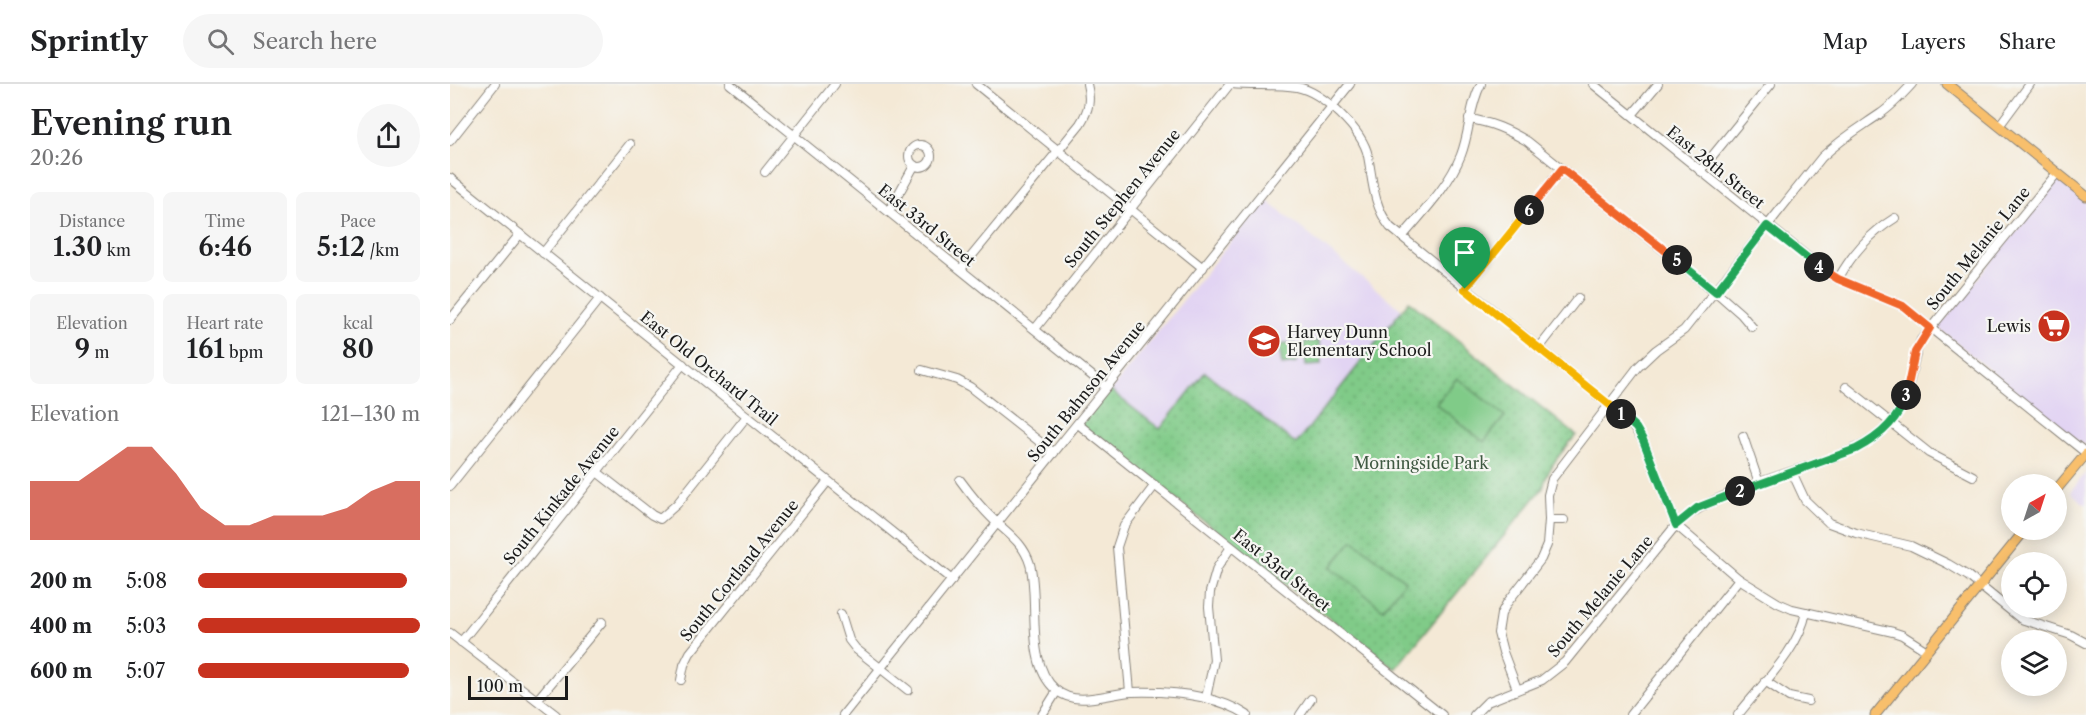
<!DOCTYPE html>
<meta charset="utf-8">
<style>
:root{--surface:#fff;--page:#f6f6f6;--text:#202124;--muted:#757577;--line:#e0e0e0;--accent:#c8321e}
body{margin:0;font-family:"Libre Caslon Text",serif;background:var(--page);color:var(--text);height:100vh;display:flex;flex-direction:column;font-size:22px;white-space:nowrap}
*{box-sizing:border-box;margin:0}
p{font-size:20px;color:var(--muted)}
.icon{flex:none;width:33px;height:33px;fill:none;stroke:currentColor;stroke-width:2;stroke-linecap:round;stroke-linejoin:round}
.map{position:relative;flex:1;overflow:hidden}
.sheet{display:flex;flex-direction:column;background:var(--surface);width:450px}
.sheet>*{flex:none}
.needle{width:39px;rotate:39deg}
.controls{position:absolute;left:1551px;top:390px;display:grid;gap:12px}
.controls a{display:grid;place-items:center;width:66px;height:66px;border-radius:50%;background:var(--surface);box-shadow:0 3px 15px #0003;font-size:30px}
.scale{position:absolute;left:18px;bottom:15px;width:100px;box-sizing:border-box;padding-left:6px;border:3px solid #1c1c1c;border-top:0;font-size:16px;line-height:21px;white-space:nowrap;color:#1c1c1c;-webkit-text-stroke:4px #f6f6f2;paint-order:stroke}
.pin{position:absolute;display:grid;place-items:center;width:51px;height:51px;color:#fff;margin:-62px -26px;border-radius:50% 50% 50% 0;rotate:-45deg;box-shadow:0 0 6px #0007}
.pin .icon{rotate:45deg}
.km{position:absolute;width:30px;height:30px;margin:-15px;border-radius:50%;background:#222;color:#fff;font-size:16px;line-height:30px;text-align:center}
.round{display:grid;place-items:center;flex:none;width:63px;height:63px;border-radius:32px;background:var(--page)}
.headline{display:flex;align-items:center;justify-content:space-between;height:102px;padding:0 30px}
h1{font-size:33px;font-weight:600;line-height:45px}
.figures{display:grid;grid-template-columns:repeat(3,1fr);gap:9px;height:102px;padding:6px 30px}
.figures div{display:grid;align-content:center;border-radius:9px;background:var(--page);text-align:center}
.figures b{font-size:26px;font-weight:600}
.figures small{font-size:16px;font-weight:400}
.figures p{font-size:16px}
.chart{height:168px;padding:12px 30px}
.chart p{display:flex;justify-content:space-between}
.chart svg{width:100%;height:108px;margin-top:6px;fill:var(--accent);opacity:.7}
ul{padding:0 30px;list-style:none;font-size:20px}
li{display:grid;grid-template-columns:96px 72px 1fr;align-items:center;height:45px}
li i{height:15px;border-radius:8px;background:var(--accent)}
header{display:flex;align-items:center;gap:36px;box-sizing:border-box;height:84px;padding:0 30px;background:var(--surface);border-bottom:2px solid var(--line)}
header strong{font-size:28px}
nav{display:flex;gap:33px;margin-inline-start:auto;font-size:21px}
.search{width:420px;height:54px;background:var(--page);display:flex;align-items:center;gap:15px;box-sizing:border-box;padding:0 21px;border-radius:33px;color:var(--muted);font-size:22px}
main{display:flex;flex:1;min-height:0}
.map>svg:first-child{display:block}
.built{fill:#e2d4f3}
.park{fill:url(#park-dots);stroke:#4e7452;stroke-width:1.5}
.pitch{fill:#80cb88;stroke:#4e7452;stroke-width:1.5}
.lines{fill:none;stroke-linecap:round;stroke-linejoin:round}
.minor-casing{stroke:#888279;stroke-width:10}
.major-casing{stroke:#888279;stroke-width:11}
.minor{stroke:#fff;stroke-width:8}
.major{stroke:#f8bf6c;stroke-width:9}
.split-1-casing{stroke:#fff;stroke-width:12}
.split-2-casing{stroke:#fff;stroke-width:12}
.split-3-casing{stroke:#fff;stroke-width:12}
.split-4-casing{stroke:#fff;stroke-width:12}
.split-5-casing{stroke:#fff;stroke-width:12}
.split-6-casing{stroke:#fff;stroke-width:12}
.split-7-casing{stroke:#fff;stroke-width:12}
.split-1{stroke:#f5b400;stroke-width:8}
.split-2{stroke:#22a559;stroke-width:8}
.split-3{stroke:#22a559;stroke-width:8}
.split-4{stroke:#f0652b;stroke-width:8}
.split-5{stroke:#22a559;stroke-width:8}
.split-6{stroke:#f0652b;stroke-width:8}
.split-7{stroke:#f5b400;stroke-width:8}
.labels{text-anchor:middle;stroke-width:4.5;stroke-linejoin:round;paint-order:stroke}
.street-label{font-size:16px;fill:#1c1c1c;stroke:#f6f6f2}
.poi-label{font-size:16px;fill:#1c1c1c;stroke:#f6f6f2;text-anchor:end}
.park-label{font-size:16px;fill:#3f5942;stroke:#f6f6f2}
</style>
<header>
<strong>Sprintly</strong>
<div class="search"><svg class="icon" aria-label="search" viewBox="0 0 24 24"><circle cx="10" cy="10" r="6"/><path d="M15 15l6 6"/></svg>Search here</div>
<nav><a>Map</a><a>Layers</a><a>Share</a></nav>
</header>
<main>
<section class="sheet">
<div class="headline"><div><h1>Evening run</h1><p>20:26</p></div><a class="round"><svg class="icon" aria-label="share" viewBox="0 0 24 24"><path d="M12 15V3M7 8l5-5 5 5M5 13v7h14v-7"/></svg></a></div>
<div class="figures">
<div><p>Distance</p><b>1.30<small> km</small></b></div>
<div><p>Time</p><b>6:46</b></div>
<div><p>Pace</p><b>5:12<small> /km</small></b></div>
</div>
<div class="figures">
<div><p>Elevation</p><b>9<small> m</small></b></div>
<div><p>Heart rate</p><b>161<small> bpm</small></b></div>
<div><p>kcal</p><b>80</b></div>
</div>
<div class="chart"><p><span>Elevation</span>121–130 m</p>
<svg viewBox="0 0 160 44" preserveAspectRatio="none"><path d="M0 44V20L10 20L20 20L30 13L40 6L50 6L60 17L70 31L80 38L90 38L100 34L110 34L120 34L130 31L140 24L150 20L160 20V44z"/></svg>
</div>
<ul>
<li><b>200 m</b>5:08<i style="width:94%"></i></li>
<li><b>400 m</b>5:03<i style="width:100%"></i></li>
<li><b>600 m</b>5:07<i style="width:95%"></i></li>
</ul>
</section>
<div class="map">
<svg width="1636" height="631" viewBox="0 0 1636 631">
<defs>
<pattern id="park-dots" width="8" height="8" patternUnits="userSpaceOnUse" patternTransform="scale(1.5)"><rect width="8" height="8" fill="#80cb88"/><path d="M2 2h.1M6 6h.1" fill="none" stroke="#6eae75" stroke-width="1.8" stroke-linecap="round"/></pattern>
</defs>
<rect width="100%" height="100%" fill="#f6f6f2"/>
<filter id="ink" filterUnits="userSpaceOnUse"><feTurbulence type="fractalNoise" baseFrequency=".0167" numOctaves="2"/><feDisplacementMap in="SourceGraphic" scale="12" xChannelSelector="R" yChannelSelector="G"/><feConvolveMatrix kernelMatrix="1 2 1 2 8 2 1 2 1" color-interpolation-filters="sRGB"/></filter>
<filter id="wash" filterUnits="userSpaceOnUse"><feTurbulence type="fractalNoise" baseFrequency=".008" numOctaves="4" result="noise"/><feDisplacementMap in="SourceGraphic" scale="24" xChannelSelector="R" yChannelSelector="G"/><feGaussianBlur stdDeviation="1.35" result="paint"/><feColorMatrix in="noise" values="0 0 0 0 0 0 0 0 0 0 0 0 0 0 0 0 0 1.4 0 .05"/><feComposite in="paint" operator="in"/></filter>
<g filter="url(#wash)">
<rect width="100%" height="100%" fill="#f4e9d6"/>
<g class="built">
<polygon points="1608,95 1636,118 1635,363 1488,244"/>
<polygon points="815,115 952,226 846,360 755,288 709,345 661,306"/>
<polygon points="1636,388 1636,421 1620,408"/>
</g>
<path class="park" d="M959 217 1126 351C1112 368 1098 382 1093 404L945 585 628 340 656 303 710 345 755 288 846 360Z"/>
<g class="pitch">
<polygon points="869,257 871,281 856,282 854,258"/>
<polygon points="844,259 846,279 832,281 829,261"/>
<polygon points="1007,294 1055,332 1034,358 986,320"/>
<polygon points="903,456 955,497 933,525 881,483"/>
</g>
</g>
<g filter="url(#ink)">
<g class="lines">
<g class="minor-casing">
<g id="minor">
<polyline points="280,0 656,303"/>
<polyline points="526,0 753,184"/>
<path d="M782 0C803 2 826 0 847 3 873 8 913 47 918 72 923 98 923 121 940 143L1178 336 1193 356 1226 441 1289 495 1328 519 1342 525 1443 548 1452 551 1477 567"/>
<polyline points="1143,0 1375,187 1388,195 1453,222 1636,369"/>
<polyline points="1182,31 1208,0"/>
<path d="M1019 35C1041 38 1058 46 1077 57L1266 208 1291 230 1302 243"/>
<polyline points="1549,42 1580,0"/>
<polyline points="0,57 45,0"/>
<circle cx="470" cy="72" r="11"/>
<polyline points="1250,87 1321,0"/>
<polyline points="315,88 385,0"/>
<polyline points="0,94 502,496"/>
<polyline points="439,127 464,82"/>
<path d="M952 153C973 128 999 102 1011 71 1020 48 1019 23 1031 0"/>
<polyline points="93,169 180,60"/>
<path d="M511 185 630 40C639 26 641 16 637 0"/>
<path d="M1388 195C1403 169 1419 150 1445 134"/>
<polyline points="1015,205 1112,85"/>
<polyline points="0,236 70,150"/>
<polyline points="585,245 780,0"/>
<polyline points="1089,264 1128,214"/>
<polyline points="472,286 507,296 520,303 604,369"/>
<polyline points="1396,303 1479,369 1523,392"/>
<polyline points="628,340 992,631"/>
<polyline points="1293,352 1309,399"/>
<polyline points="147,388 202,431 210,435 227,420 297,332"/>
<polyline points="1342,388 1355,416 1379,439 1406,449 1461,462 1498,480 1518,492 1571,535 1621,551 1636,559"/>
<path d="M510 396C521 411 532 425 546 438 560 451 574 460 580 480 590 517 574 579 606 606 627 624 658 609 682 608 719 607 765 610 797 631"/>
<polyline points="0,402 150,214"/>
<polyline points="1099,436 1114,436"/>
<polyline points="391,530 399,556 406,565 458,606"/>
<polyline points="0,549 106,631"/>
<polyline points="11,558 233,280"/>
<polyline points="231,596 234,581 240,569 378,397"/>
<polyline points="1315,597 1339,613 1358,617"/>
<path d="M1067 605 1053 568 1048 549 1051 530 1057 519 1091 475 1097 461 1099 436 1098 411 1102 395 1188 283 1206 266 1234 246 1372 73C1392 54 1408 45 1430 30 1442 22 1452 11 1462 0"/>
<polyline points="680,608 667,463 674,442 705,401"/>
<polyline points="756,614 764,576 759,523 760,508 767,484 781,463"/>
<polyline points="87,616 152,538"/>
<polyline points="393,631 900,0"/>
<polyline points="592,631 607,607"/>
<polyline points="850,631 861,615"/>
<path d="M1024 631 1037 618 1092 596 1115 578 1226 441C1259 410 1332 392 1376 376 1404 366 1430 357 1447 330 1462 308 1460 280 1471 256L1607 89"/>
<polyline points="1180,631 1289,495"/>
<path d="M1288 631C1311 601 1349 566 1356 528"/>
</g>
</g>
<g class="major-casing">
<g id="major">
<polyline points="1497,0 1636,112"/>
<polyline points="1606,406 1636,370"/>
<polyline points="1425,631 1575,446"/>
</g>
</g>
<use href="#minor" class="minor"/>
<use href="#major" class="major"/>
</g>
</g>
<g class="lines" filter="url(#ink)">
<g class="split-1-casing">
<polyline id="split-1" points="1015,205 1171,330"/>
</g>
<g class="split-2-casing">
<polyline id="split-2" points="1171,330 1186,344 1193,356 1226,441 1247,424 1290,407"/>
</g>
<g class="split-3-casing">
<path id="split-3" d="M1290 407 1406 365C1429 353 1449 336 1456 311"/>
</g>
<g class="split-4-casing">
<polyline id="split-4" points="1369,183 1388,195 1453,222 1480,244 1465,268 1456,311"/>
</g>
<g class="split-5-casing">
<polyline id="split-5" points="1227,176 1266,208 1317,142 1369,183"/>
</g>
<g class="split-6-casing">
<polyline id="split-6" points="1079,126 1112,85 1227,176"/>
</g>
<g class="split-7-casing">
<polyline id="split-7" points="1015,205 1079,126"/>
</g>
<use href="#split-1" class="split-1"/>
<use href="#split-2" class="split-2"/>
<use href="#split-3" class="split-3"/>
<use href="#split-4" class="split-4"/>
<use href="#split-5" class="split-5"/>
<use href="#split-6" class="split-6"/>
<use href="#split-7" class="split-7"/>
</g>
<defs>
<g id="supermarket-disc" transform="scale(1.725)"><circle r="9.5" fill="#c8321e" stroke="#f6f6f2"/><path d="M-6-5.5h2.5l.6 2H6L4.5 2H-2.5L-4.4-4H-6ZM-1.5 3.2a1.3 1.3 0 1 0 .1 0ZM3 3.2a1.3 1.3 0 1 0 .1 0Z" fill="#fff"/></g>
<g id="school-disc" transform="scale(1.725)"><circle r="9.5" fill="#c8321e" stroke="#f6f6f2"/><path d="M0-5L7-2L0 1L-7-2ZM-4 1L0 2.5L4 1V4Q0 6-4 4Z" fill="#fff"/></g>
</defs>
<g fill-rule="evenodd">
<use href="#supermarket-disc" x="1604" y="242"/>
<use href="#school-disc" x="814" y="257"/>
</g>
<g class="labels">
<g class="street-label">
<text transform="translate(1266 83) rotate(39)" y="6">East 28th Street</text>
<text transform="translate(672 114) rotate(-51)" y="6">South Stephen Avenue</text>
<text transform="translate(477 141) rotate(39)" y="6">East 33rd Street</text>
<text transform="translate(1528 164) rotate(-51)" y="6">South Melanie Lane</text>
<text transform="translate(259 284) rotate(39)" y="6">East Old Orchard Trail</text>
<text transform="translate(636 307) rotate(-51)" y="6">South Bahnson Avenue</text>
<text transform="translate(111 411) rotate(-51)" y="6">South Kinkade Avenue</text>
<text transform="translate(289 486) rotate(-51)" y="6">South Cortland Avenue</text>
<text transform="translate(832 486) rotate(39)" y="6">East 33rd Street</text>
<text transform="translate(1150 512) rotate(-50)" y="6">South Melanie Lane</text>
</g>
<g class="poi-label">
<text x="1581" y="248">Lewis</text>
<text x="837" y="254" text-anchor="start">Harvey Dunn<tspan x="837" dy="18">Elementary School</tspan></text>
</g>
<g class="park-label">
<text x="971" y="385">Morningside Park</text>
</g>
</g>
</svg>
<div class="controls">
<a><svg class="needle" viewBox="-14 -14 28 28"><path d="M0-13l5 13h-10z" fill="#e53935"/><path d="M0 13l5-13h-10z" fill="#757577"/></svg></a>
<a><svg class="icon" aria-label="locate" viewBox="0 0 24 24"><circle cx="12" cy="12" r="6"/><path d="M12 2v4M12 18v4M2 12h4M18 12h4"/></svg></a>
<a><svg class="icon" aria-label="layers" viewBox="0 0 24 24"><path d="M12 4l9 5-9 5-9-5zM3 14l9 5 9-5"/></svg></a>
</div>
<div class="scale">100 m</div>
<div class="pin" style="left:1015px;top:205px;background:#1e9e55"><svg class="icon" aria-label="arrive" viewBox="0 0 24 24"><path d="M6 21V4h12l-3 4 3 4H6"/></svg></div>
<b class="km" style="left:1171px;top:330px">1</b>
<b class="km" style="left:1290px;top:407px">2</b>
<b class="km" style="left:1456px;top:311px">3</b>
<b class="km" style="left:1369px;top:183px">4</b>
<b class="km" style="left:1227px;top:176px">5</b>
<b class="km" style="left:1079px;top:126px">6</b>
</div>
</main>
